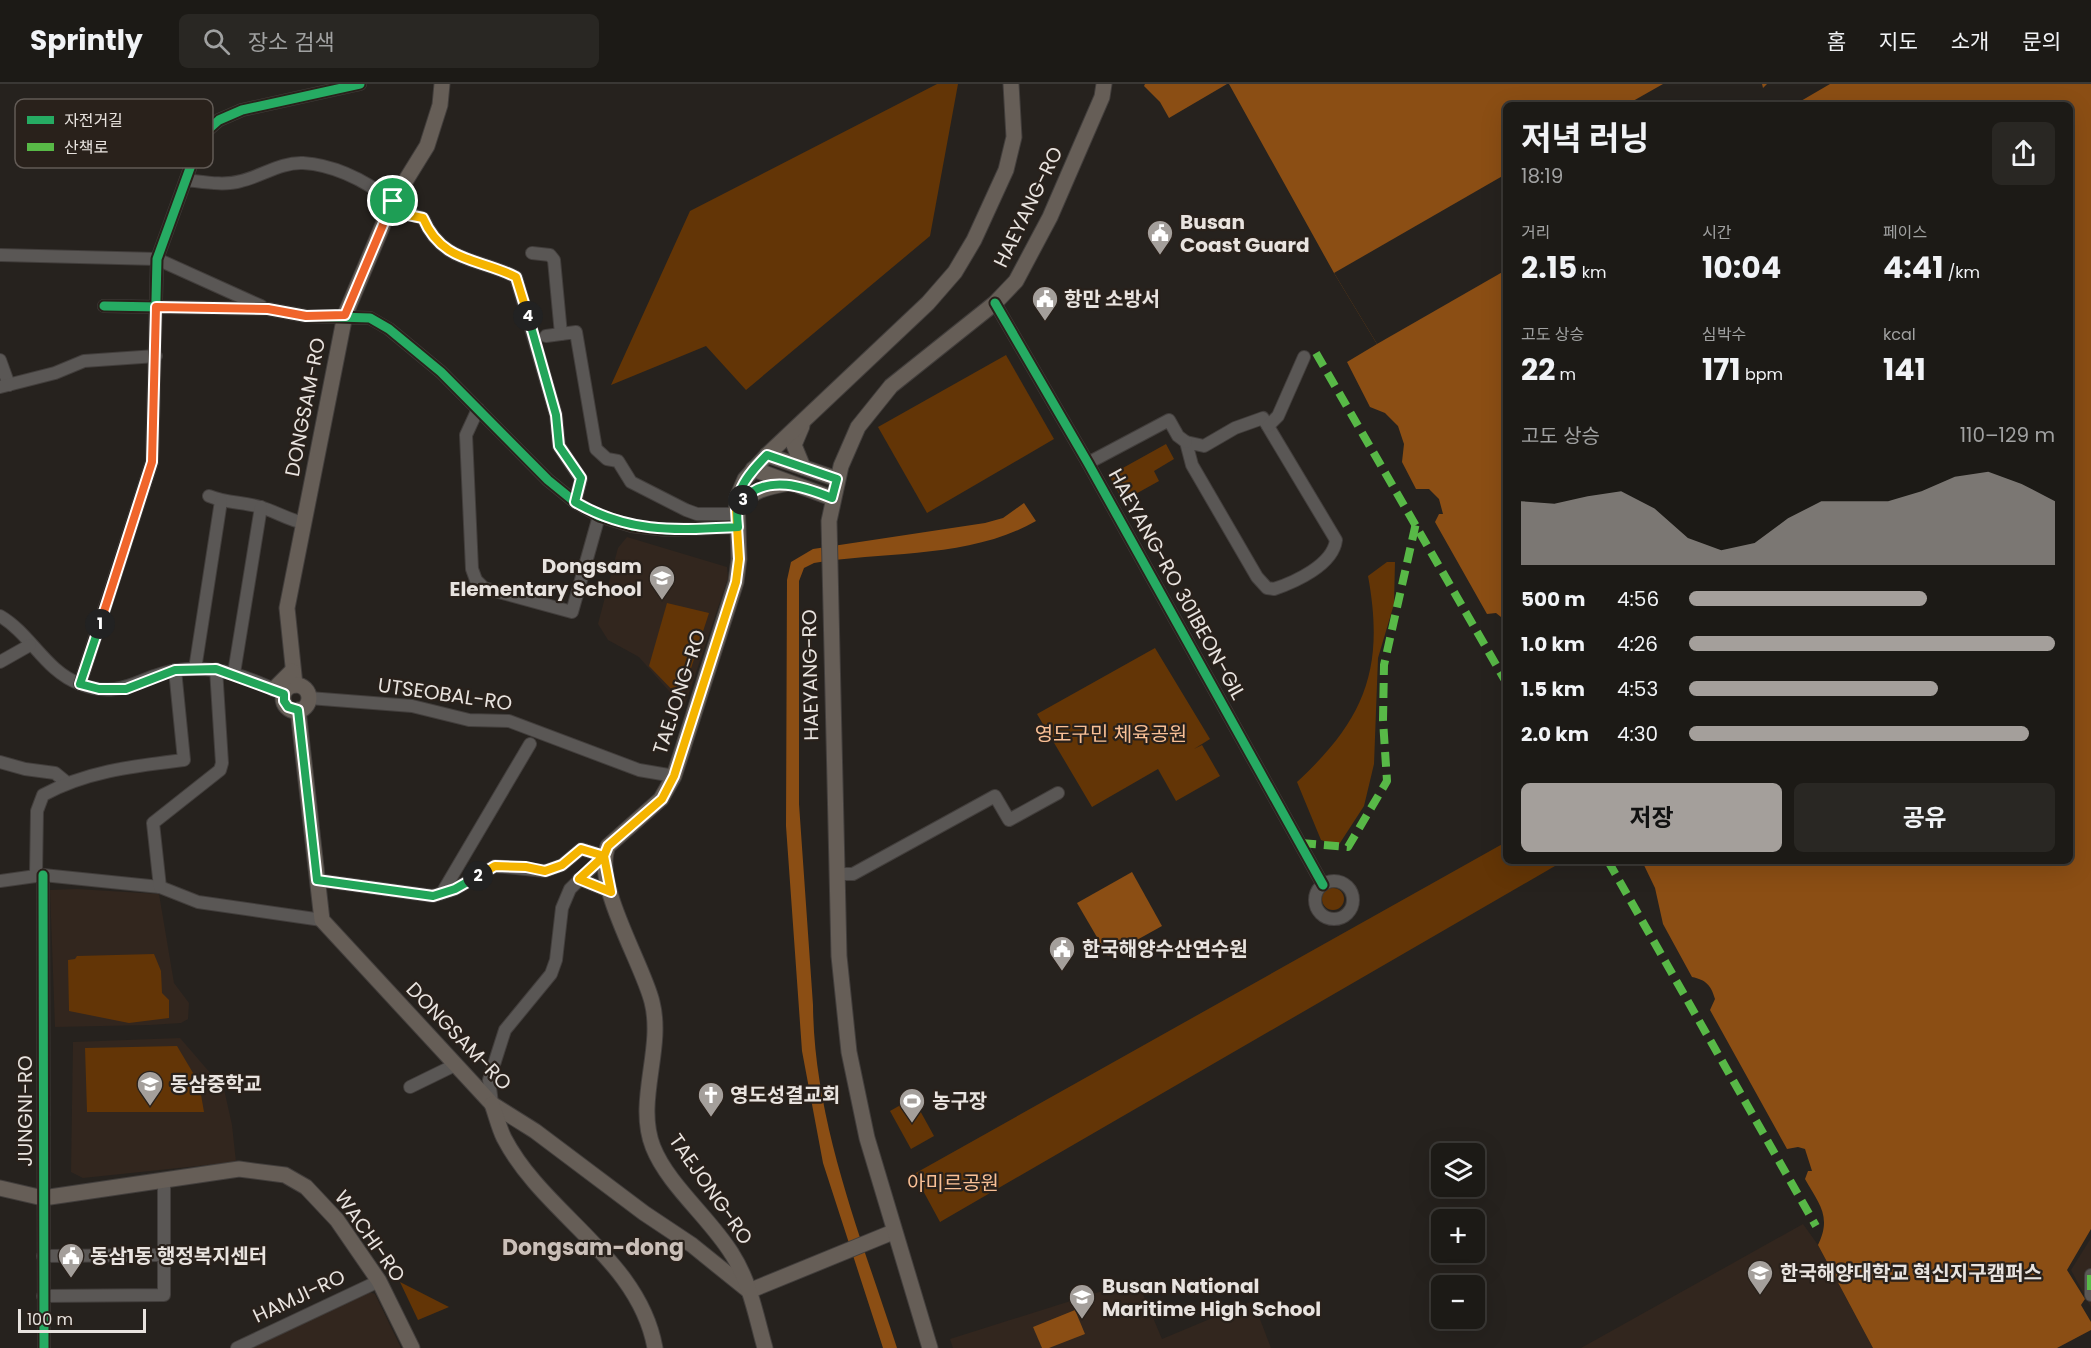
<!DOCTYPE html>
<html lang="ko">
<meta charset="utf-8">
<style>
:root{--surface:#1c1a16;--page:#292723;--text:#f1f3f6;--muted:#a0a1a1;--line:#3a3835;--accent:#a49f9b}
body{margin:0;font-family:Poppins,"Noto Sans KR",sans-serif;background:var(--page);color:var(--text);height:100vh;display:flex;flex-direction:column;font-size:22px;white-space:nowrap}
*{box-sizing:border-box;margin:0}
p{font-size:20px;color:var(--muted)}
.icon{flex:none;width:33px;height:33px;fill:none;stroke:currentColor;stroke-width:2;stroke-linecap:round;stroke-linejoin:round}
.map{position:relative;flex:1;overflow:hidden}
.drawer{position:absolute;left:1503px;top:18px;width:570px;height:762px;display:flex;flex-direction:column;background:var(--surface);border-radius:9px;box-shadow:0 6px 24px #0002,0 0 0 2px var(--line)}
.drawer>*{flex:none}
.fabs{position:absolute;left:1431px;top:1059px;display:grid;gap:12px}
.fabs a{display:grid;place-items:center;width:54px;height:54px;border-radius:9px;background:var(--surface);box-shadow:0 6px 24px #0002,0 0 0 2px var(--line);font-size:30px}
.scale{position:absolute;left:18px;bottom:15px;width:128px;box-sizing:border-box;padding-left:6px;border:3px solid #e8e3df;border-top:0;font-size:16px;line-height:21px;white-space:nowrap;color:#e8e3df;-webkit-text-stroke:4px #29211b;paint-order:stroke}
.pin{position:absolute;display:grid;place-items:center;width:51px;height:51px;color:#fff;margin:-26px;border:3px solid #fff;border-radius:50%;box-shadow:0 2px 6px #0007}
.km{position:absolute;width:30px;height:30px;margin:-15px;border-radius:50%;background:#222;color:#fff;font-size:16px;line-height:30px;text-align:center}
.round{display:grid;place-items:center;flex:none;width:63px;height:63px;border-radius:9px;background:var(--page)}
.headline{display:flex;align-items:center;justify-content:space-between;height:102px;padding:0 18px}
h1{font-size:33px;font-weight:700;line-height:45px}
.stats{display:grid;grid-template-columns:repeat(3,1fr);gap:9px;height:102px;padding:6px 18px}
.stats div{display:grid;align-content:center}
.stats b{font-size:30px;font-weight:700}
.stats small{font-size:16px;font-weight:400}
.stats p{font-size:16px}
.chart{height:168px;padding:12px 18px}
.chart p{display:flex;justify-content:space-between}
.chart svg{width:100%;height:108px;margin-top:6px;fill:var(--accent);opacity:.7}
.button{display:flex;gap:12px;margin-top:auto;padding:12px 18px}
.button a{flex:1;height:69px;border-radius:9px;background:var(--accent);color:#111;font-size:24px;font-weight:700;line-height:69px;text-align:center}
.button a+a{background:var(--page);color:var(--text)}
ul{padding:0 18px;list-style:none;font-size:20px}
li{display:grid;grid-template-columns:96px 72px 1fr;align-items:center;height:45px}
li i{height:15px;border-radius:8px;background:var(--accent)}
header{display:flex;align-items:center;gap:36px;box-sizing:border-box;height:84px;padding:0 30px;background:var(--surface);border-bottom:2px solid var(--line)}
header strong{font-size:28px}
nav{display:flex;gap:33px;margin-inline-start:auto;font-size:21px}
.search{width:420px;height:54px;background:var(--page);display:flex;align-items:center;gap:15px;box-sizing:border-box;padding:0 21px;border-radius:9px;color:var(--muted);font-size:22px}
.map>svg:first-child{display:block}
.built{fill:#32261e}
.green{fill:#633506}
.water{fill:#8b4e14}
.pier{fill:#26221e}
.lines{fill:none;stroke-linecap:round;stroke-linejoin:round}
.minor-casing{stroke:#423e3c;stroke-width:14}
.major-casing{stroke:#423e3c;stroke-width:17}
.minor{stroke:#5a5755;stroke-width:12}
.major{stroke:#665e57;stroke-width:15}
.quiet{stroke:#58b947;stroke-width:8;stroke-dasharray:15 8;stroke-linecap:butt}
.cycleway-casing{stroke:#29211b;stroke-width:13}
.cycleway{stroke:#26ab63;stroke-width:9}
.split-1-casing{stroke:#fff;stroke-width:12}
.split-2-casing{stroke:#fff;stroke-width:12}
.split-3-casing{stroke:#fff;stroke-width:12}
.split-4-casing{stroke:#fff;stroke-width:12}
.split-5-casing{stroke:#fff;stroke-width:12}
.split-1{stroke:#f0652b;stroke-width:8}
.split-2{stroke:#22a559;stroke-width:8}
.split-3{stroke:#f5b400;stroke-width:8}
.split-4{stroke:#22a559;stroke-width:8}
.split-5{stroke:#f5b400;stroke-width:8}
.labels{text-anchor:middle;stroke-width:4.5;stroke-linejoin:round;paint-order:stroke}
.street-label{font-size:20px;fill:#e8e3df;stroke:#29211b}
.poi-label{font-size:20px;font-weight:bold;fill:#e8e3df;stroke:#29211b;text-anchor:start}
.park-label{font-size:20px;fill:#f9c096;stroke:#29211b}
.quarter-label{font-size:22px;font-weight:bold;fill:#cabfb8;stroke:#29211b}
.key{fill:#29211b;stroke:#625b56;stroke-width:1.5}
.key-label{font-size:16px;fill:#e8e3df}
</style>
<header>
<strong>Sprintly</strong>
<div class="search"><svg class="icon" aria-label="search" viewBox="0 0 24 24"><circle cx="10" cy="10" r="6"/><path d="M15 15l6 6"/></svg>장소 검색</div>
<nav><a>홈</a><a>지도</a><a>소개</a><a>문의</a></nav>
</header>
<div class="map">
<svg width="2091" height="1264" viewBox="0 0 2091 1264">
<rect width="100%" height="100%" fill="#26221e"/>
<g class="built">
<polygon points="627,453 727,483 728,494 684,624 639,573 608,556 598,540 618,464"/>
<polygon points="77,805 159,810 174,899 189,919 188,935 181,939 150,941 55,943 50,806"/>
<polygon points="180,954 224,1005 232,1041 236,1078 83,1094 71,1088 73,958"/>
<polygon points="1803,1140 1818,1161 1873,1264 1581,1264"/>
<polygon points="2091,1154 2091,1223 2071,1186"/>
<polygon points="1137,1196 1162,1255 1253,1217 1271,1264 953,1264 950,1255"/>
<polygon points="369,1208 375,1210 401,1264 253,1264"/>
</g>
<g class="green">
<polygon points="937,0 958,0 930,152 746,306 706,262 611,301 690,127"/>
<polygon points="1006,271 1054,355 927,429 878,343"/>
<polygon points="1166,360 1174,375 1154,387 1159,397 1123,417 1111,395 1112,390"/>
<path d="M1387 478H1395L1394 520 1378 574 1374 680 1364 722 1338 762 1321 756 1297 698C1365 635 1385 584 1368 492Z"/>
<polygon points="667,519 709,529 681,615 649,582"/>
<polygon points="1155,564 1210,655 1194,665 1202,661 1220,692 1176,717 1158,685 1092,723 1037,630"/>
<polygon points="1506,758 1506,777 1552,777 1555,782 940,1138 914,1090"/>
<circle cx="1333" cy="815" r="11"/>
<polygon points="154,870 161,887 162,909 169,916 169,934 129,939 69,927 68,876 75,875 77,872"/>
<polygon points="177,962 199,999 204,1028 87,1028 85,964"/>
<polygon points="913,1014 934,1052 911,1065 890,1027"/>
<polygon points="400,1198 449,1223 418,1236"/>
</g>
<g class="water">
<polygon points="1145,0 1227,0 1169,34 1160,18 1144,2"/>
<path d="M1229 0H2091V1145L2067 1186 2085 1215 2081 1221 2091 1238V1246L2057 1264H1873L1818 1161C1832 1132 1819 1120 1805 1095L1808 1087H1812L1805 1065 1798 1063 1787 1065 1710 926 1715 915C1711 901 1706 896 1692 893L1663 840 1655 804 1642 777H2070V21H1506V537L1496 529 1487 530 1435 438 1439 430H1443L1439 415 1429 405H1416L1402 378 1404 360 1398 342 1385 329 1370 323 1347 278 1377 260 1334 189Z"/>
<path d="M1024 419 1036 437C970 475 887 467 814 479L804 484 799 497V720L813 921C814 1038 861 1153 897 1264H883L823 1079 802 967 786 742 787 496 791 478 813 465 985 439 1003 434Z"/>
<polygon points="1132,788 1162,842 1108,872 1077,819"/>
<polygon points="1075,1226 1085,1250 1049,1264 1042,1264 1033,1243"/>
</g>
<g class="pier">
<polygon points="1663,0 1762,0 1763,4 1767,0 1830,0 1794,21 1626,21"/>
<polygon points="1506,90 1506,186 1377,260 1334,189"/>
</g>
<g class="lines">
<g class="minor-casing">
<g id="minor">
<path d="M186 96C204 98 224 102 241 97 262 92 281 78 303 79 336 81 367 98 392 117 404 125 409 131 423 134 442 179 479 174 516 193L556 331 559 362 581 395 575 418"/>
<polyline points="532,169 550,171 554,176 561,250"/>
<polyline points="0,171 157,175 261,222"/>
<polyline points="995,219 1088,379 1323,801"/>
<polyline points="104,222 268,225 306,232 370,234 389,245 441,288 548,396 575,418 599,432 632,442 667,446 737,443"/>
<polyline points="546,252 576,248 596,365 607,375 618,377 631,398 686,426 697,430 736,430"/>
<polyline points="0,276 9,301"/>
<polyline points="0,303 55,289 84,277 156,272"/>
<polyline points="478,325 466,351 472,485 476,496 484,504 572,528 599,432"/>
<path d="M1263 334 1336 456C1333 481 1295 498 1274 505L1267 504 1257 493 1192 381 1186 358 1204 362 1235 344Z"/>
<polyline points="1268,342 1278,332 1304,273"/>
<polyline points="1088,379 1169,336 1178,352 1186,358"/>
<path d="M209 412C226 419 243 418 260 423 275 427 288 436 304 439"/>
<path d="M0 532C31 550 45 587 80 600 123 617 141 590 178 586 217 581 250 593 284 610"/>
<polyline points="0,578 30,561"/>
<polyline points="195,585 221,417"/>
<polyline points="234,589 261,423"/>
<polyline points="80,600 152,378 157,175 202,51 219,36 242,26 360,0"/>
<polyline points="309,614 412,622 469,636 509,637 639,686 674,692"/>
<polyline points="0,678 25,685 55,689 66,698"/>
<polyline points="837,790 853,790 995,712 1009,736 1058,709"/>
<path d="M36 791 37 727 43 711C87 687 135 682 184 676L175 586"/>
<polyline points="43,791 44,1264"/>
<polyline points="579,795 611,808"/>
<polyline points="317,796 433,812 455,805 495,782 545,787 562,781 581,765 604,772"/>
<polyline points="0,797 43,791 160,803 198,818 322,836"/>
<circle cx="1334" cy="816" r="19"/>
<polyline points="160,803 153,739 220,686 222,679 216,585"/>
<polyline points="442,809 530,660"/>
<polyline points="410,1003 455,981"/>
<polyline points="492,1019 489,996 505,946 551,890 556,876 562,824 570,805 604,772"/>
<polyline points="43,1172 164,1171"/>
<polyline points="2091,1191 2091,1211"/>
<polyline points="43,1212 164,1211 164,1097"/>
<polyline points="237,1264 379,1197"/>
</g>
</g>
<g class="major-casing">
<g id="major">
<polyline points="802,342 794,361 803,383"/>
<polyline points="767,371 837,395"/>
<polyline points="753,385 832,414"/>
<path d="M736 425C751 406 767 403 790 399"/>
<polyline points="295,601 287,524 345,231 393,117 427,62 440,21 442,0"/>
<circle cx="296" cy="614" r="13"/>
<polyline points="274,605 292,587"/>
<polyline points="298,626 322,836 492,1020 535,1047 644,1129 692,1161 749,1207 893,1148"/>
<path d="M492 1020C496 1031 499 1044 504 1054 544 1131 639 1174 655 1264"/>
<polyline points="0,1104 43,1114 239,1085 285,1091 306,1103 337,1136 379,1197 412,1264"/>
<path d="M765 1264C756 1232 750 1198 732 1170 710 1134 668 1101 653 1063 635 1017 664 965 652 918 643 880 592 799 608 762L661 715 674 692 736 498 739 475 737 414 745 395 767 371 928 219 955 188 974 156 1006 86 1014 53 1011 0"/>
<polyline points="930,1264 867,1054 849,968 839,872 829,437 841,382 858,343 891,302 995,219 1016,197 1050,133 1102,13 1104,0"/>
</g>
</g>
<use href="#minor" class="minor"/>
<use href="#major" class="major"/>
<g class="quiet">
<polyline points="1316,269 1506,598"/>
<polyline points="1301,759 1348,763 1387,697 1383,636 1384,581 1416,439"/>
<polyline points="1608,777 1816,1142"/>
<polyline points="2091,1191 2091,1211"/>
</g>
<g class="cycleway-casing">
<g id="cycleway">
<polyline points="995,219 1088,379 1323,801"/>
<polyline points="104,222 268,225 306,232 370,234 389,245 441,288 548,396 575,418 599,432 632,442 667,446 737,443"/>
<polyline points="80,600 152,378 157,175 202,51 219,36 242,26 360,0"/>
<polyline points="43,791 44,1264"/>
</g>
</g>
<use href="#cycleway" class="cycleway"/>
</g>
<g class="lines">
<g class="split-1-casing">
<polyline id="split-1" points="100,540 152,378 156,223 268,225 306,232 345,231 393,117"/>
</g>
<g class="split-2-casing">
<polyline id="split-2" points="100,540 80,600 99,605 126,605 175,586 216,585 284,610 284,617 288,623 298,626 317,796 433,812 455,805 478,792"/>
</g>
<g class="split-3-casing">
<polyline id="split-3" points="478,792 495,782 526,783 545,787 562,781 581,765 604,772 611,808 579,795 604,772 608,762 662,715 674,692 736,498 739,475 736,425 743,416"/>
</g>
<g class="split-4-casing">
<path id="split-4" d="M528 232 556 331 559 362 581 394 575 418C630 450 676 446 738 443 734 407 743 396 767 371L837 395 832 414C805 403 767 389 743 416"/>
</g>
<g class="split-5-casing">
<path id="split-5" d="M393 117 408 131 423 134C442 179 479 174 516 193L528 232"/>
</g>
<use href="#split-1" class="split-1"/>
<use href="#split-2" class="split-2"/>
<use href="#split-3" class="split-3"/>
<use href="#split-4" class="split-4"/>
<use href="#split-5" class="split-5"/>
</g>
<defs>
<g id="civic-pin" transform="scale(1.35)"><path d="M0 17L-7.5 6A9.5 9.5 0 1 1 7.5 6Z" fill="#a49f9b" stroke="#29211b"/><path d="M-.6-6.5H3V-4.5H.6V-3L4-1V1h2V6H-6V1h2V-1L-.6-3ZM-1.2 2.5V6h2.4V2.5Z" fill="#fff"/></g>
<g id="school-pin" transform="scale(1.35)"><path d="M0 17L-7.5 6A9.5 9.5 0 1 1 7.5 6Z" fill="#a49f9b" stroke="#29211b"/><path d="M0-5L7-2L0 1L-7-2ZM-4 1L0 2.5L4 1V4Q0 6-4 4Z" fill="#fff"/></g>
<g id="church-pin" transform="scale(1.35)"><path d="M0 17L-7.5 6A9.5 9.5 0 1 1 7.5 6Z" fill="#a49f9b" stroke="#29211b"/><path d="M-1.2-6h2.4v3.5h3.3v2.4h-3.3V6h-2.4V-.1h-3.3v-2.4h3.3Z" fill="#fff"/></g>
<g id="stadium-pin" transform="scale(1.35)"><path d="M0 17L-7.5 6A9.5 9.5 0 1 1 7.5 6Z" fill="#a49f9b" stroke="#29211b"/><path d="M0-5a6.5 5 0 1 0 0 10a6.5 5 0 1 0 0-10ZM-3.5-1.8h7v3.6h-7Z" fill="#fff"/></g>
<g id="university-pin" transform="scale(1.35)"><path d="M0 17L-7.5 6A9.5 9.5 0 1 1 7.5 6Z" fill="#a49f9b" stroke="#29211b"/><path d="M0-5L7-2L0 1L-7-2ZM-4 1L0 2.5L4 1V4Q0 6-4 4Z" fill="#fff"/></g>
</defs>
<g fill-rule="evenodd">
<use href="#civic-pin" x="1160" y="149"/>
<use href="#civic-pin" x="1045" y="215"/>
<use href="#school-pin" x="662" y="494"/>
<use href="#civic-pin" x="1062" y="865"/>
<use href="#school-pin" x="150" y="1000"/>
<use href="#church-pin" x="711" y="1011"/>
<use href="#stadium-pin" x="912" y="1017"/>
<use href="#civic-pin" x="71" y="1172"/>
<use href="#university-pin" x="1760" y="1189"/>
<use href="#school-pin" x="1082" y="1213"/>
</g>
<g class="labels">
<g class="street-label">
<text transform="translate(1028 123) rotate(-64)" y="7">HAEYANG-RO</text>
<text transform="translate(305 323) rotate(-79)" y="7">DONGSAM-RO</text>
<text transform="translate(1177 500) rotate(61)" y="7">HAEYANG-RO 301BEON-GIL</text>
<text transform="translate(810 591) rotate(-91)" y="7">HAEYANG-RO</text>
<text transform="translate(679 608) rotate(-72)" y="7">TAEJONG-RO</text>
<text transform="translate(445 610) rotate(8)" y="7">UTSEOBAL-RO</text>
<text transform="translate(459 952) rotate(46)" y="7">DONGSAM-RO</text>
<text transform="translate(25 1027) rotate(-90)" y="7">JUNGNI-RO</text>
<text transform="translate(711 1105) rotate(55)" y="7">TAEJONG-RO</text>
<text transform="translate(370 1152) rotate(55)" y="7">WACHI-RO</text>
<text transform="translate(299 1212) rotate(-25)" y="7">HAMJI-RO</text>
</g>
<g class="poi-label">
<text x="1180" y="145">Busan<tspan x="1180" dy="23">Coast Guard</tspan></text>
<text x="1064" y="222">항만 소방서</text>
<text x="642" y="489" text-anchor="end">Dongsam<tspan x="642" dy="23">Elementary School</tspan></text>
<text x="1082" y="872">한국해양수산연수원</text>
<text x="170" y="1007">동삼중학교</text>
<text x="730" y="1018">영도성결교회</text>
<text x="932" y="1024">농구장</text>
<text x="90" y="1179">동삼1동 행정복지센터</text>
<text x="1780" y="1196">한국해양대학교 혁신지구캠퍼스</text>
<text x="1102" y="1209">Busan National<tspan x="1102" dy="23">Maritime High School</tspan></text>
</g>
<g class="park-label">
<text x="1111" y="657">영도구민 체육공원</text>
<text x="953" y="1106">아미르공원</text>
</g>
<g class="quarter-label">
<text x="593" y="1171">Dongsam-dong</text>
</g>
</g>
<rect x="15" y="15" width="198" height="69" rx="9" class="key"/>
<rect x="27" y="32" width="27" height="8" fill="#26ab63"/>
<rect x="27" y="59" width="27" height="8" fill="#58b947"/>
<g class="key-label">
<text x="64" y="42">자전거길</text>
<text x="64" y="69">산책로</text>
</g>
</svg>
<div class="fabs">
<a><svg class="icon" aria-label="layers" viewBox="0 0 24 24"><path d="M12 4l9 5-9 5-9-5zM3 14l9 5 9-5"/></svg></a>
<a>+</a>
<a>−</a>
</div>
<div class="scale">100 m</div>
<div class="pin" style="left:393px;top:117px;background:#1e9e55"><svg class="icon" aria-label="arrive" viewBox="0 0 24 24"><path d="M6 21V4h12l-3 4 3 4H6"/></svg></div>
<b class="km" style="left:100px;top:540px">1</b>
<b class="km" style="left:478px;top:792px">2</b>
<b class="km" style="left:743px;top:416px">3</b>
<b class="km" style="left:528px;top:232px">4</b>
<section class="drawer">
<div class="headline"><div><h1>저녁 러닝</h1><p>18:19</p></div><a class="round"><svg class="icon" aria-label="share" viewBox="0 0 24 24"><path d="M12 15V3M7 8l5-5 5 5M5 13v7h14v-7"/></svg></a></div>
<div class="stats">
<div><p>거리</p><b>2.15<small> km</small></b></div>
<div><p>시간</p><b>10:04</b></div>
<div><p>페이스</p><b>4:41<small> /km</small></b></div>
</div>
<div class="stats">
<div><p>고도 상승</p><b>22<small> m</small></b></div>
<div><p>심박수</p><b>171<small> bpm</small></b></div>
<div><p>kcal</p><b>141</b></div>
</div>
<div class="chart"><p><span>고도 상승</span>110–129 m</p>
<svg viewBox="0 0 160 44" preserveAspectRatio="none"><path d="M0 44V18L10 19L20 16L30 14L40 21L50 33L60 38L70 35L80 25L90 18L100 18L110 18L120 14L130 8L140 6L150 11L160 18V44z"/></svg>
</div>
<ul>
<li><b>500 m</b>4:56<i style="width:65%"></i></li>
<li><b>1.0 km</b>4:26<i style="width:100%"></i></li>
<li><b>1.5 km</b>4:53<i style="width:68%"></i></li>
<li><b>2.0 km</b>4:30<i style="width:93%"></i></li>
</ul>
<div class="button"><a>저장</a><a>공유</a></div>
</section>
</div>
